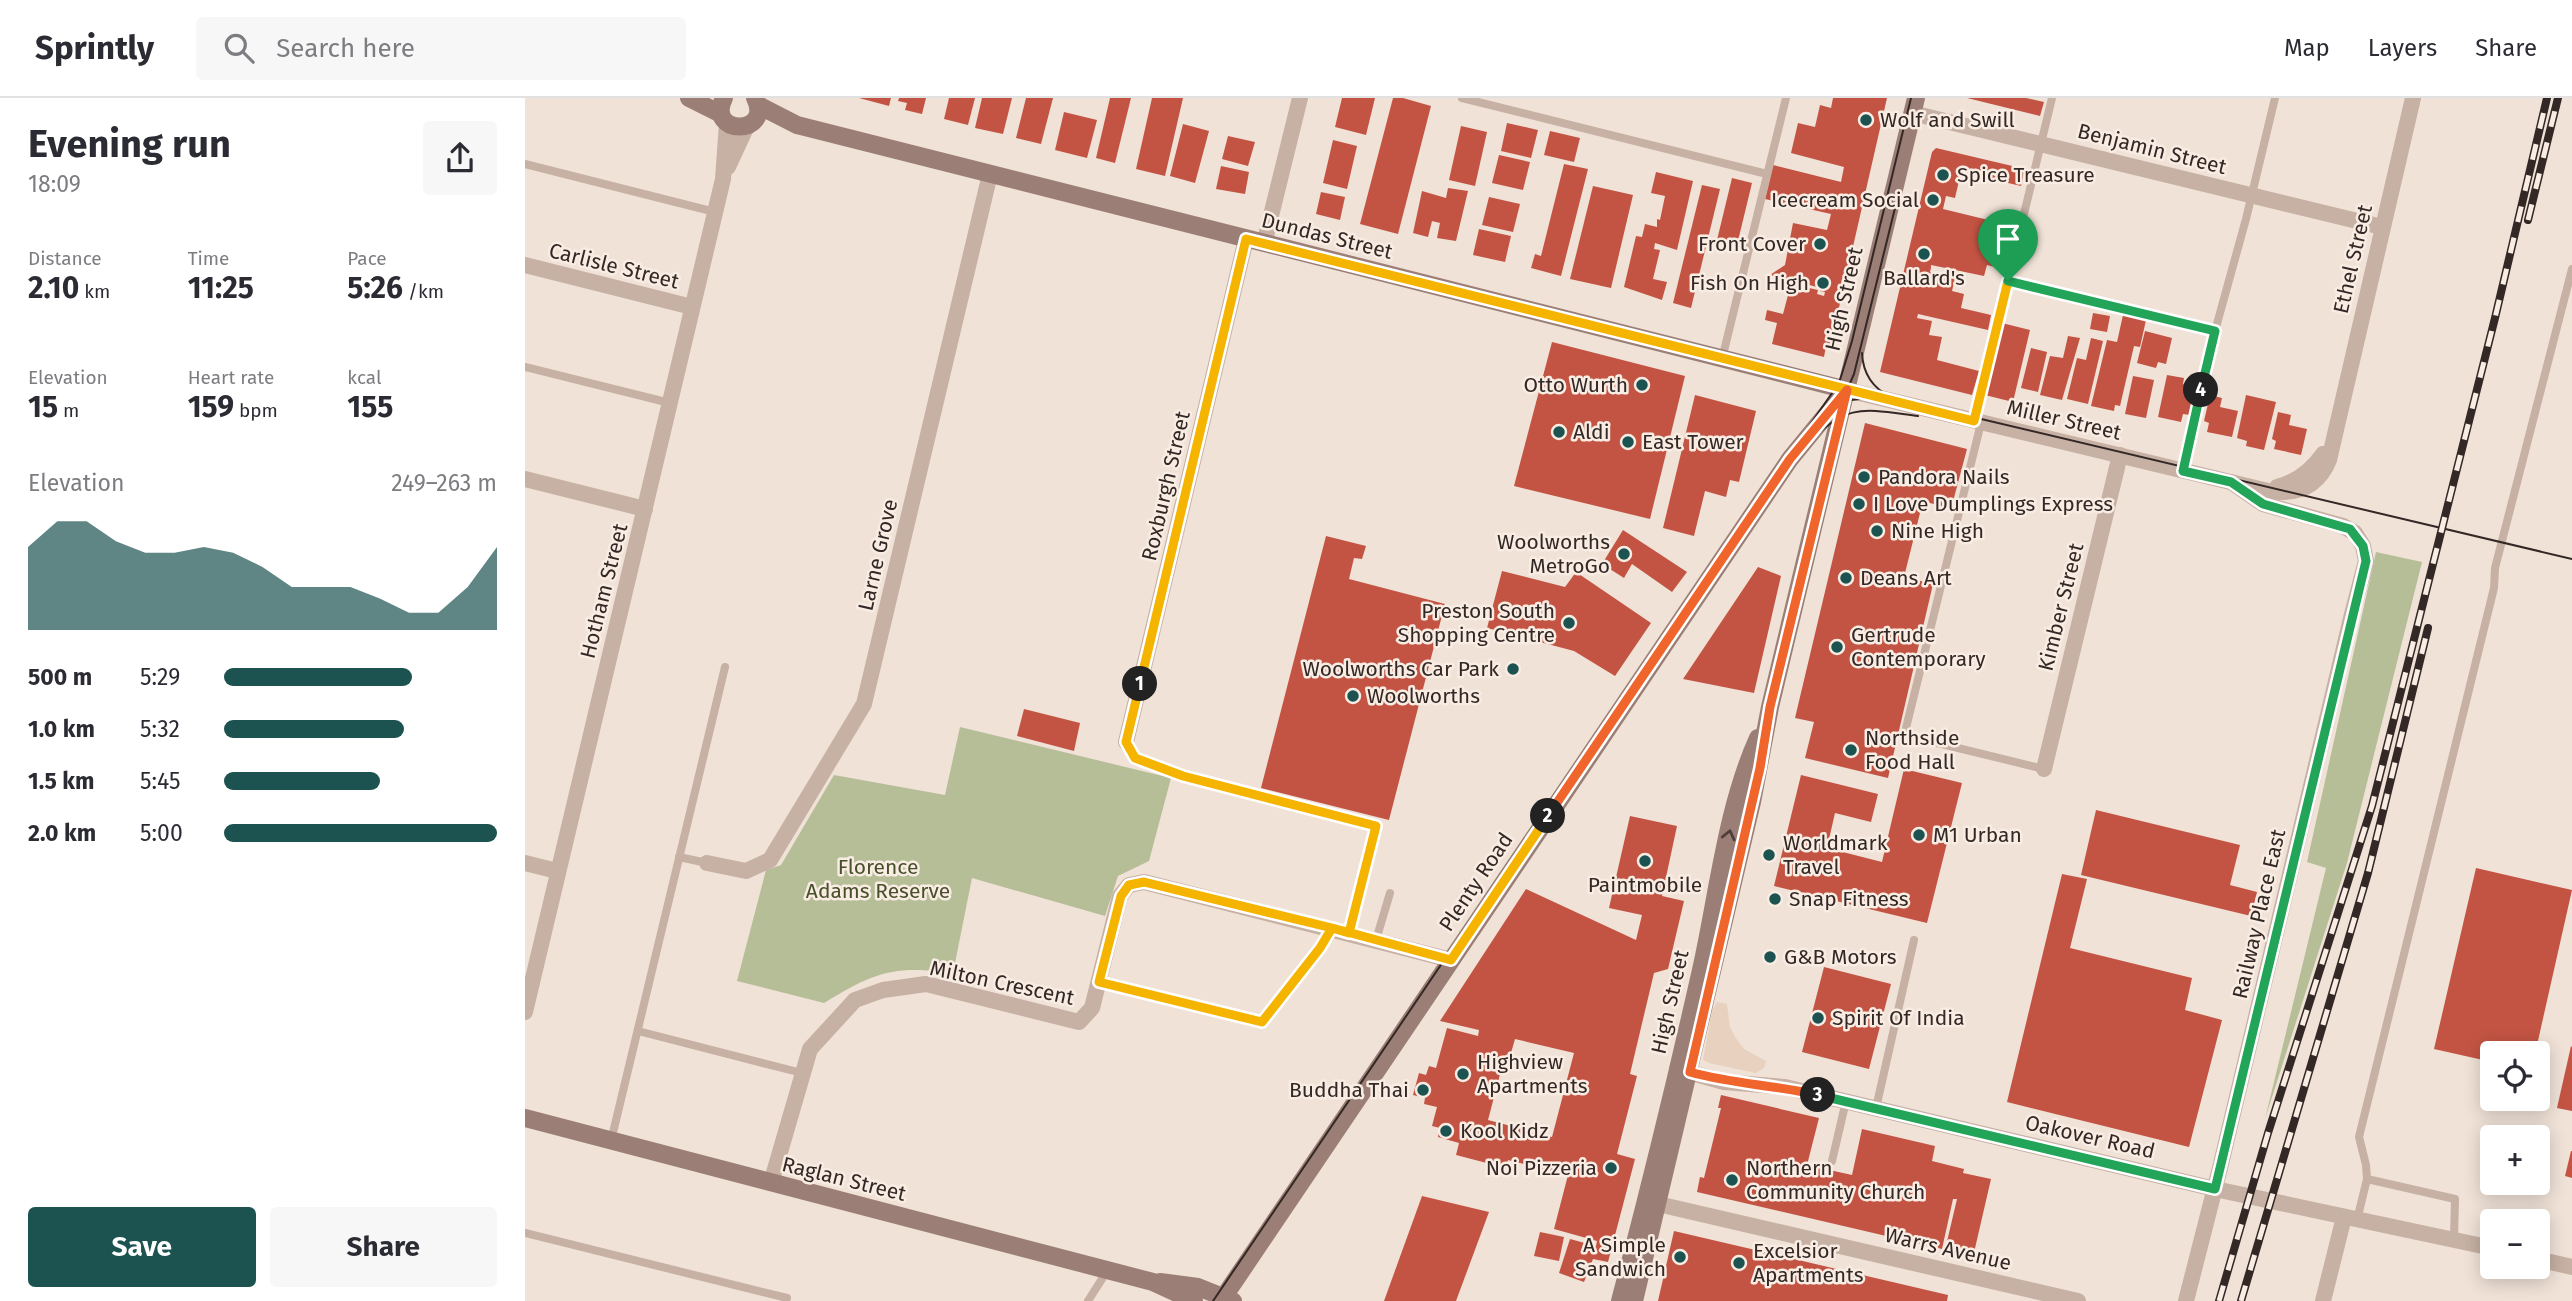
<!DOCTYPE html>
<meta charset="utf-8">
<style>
:root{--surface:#fff;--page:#f7f7f7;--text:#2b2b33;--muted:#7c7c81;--line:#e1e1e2;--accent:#1c5351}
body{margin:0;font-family:"Fira Sans",sans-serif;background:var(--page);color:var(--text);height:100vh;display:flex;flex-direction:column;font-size:26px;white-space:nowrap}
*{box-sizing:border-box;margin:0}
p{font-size:23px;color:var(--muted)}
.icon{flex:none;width:38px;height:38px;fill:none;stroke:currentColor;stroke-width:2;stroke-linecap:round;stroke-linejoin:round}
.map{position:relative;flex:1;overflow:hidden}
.side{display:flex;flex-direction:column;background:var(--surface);width:525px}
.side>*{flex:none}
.tools{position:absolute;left:1955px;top:943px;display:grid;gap:14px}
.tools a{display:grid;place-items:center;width:70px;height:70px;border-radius:7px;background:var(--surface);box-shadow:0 4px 18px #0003;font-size:35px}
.pin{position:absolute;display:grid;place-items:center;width:60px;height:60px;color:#fff;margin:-72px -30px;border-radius:50% 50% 50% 0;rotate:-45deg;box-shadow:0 0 7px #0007}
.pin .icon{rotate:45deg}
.km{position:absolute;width:35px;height:35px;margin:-18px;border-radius:50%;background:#222;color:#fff;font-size:19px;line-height:35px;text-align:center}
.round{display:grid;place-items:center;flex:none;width:74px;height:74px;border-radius:7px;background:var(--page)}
.overview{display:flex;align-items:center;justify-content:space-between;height:119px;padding:0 28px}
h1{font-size:38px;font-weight:700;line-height:52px}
.figures{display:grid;grid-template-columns:repeat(3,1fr);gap:10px;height:119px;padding:7px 28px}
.figures div{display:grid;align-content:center}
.figures b{font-size:30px;font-weight:700}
.figures small{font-size:19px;font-weight:400}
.figures p{font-size:19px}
.chart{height:196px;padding:14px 28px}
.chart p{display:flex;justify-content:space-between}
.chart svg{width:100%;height:126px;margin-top:7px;fill:var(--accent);opacity:.7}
.action{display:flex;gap:14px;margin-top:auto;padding:14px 28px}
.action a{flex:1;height:80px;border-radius:7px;background:var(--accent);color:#fff;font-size:28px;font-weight:700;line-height:80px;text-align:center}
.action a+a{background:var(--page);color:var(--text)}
ul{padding:0 28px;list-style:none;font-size:23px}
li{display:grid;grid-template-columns:112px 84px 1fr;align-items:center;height:52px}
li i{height:18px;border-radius:9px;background:var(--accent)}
header{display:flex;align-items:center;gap:42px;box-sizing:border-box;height:98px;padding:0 35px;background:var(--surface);border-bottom:2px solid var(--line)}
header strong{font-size:33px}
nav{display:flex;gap:38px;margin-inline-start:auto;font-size:24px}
.search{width:490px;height:63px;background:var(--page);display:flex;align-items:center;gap:18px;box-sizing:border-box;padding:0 24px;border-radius:7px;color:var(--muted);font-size:26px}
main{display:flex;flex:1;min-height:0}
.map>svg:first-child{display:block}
.green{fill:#b6be98}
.plaza{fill:#e8d1bf}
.building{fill:#c35443;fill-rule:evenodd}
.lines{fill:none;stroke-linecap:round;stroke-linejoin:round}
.lane{stroke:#c7b0a4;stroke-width:8}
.street{stroke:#c7b0a4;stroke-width:16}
.secondary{stroke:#9b7f76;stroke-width:18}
.tram{stroke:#332825;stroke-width:2}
.rail-casing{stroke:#332825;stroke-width:8}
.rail{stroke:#f8ece3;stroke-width:5;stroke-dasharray:16;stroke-linecap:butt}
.oneway{stroke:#4d3e39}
.split-1-casing{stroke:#fff;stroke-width:14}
.split-2-casing{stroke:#fff;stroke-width:14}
.split-3-casing{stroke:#fff;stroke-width:14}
.split-4-casing{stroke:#fff;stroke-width:14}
.split-5-casing{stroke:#fff;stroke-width:14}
.split-1{stroke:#f5b400;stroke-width:9}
.split-2{stroke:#f5b400;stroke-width:9}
.split-3{stroke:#f0652b;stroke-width:9}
.split-4{stroke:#22a559;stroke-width:9}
.split-5{stroke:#22a559;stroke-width:9}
.poi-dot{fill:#1c5351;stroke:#f8ece3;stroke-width:2.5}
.labels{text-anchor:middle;stroke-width:5;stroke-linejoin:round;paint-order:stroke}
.poi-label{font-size:21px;fill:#332825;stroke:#f8ece3;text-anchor:start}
.street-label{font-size:21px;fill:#332825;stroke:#f8ece3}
.park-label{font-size:21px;fill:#47502a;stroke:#f8ece3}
</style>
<header>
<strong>Sprintly</strong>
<div class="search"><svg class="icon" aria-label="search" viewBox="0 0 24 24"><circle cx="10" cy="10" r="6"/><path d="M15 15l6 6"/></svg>Search here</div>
<nav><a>Map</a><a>Layers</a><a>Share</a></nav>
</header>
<main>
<section class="side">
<div class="overview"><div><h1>Evening run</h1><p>18:09</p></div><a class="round"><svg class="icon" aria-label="share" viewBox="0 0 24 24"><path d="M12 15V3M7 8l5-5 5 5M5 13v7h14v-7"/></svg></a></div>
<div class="figures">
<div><p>Distance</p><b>2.10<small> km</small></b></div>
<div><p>Time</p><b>11:25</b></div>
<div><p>Pace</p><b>5:26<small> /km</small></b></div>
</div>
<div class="figures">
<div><p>Elevation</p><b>15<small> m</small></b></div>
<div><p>Heart rate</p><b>159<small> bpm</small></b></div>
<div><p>kcal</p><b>155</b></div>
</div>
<div class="chart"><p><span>Elevation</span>249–263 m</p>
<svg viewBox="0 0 160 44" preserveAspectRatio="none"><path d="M0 44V15L10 6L20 6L30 13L40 17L50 17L60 15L70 17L80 22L90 29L100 29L110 29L120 33L130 38L140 38L150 29L160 15V44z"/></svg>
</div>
<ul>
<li><b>500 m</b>5:29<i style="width:69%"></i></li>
<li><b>1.0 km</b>5:32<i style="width:66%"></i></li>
<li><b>1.5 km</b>5:45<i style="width:57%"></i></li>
<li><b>2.0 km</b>5:00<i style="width:100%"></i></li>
</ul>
<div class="action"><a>Save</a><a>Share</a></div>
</section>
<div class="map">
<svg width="2047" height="1203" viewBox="0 0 2047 1203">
<rect width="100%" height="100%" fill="#f0e2d7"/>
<g class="green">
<polygon points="1851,454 1897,464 1822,765 1740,1021 1801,770 1782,764"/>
<path d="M435 629 646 680 624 763 593 778 580 818 447 780 428 875C368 867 350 874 299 905L212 883 241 772 256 767 309 677 420 697Z"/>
</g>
<polygon class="plaza" points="1192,904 1202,906 1205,929 1210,939 1219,951 1241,963 1239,970 1231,975 1184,965 1178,962 1187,913"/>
<g class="building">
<polygon points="334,0 366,0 364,8"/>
<polygon points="374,0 401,0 397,16 380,12 382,5 373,3"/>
<polygon points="424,0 450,0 443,27 419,21"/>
<polygon points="457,0 487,0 478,36 450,30"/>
<polygon points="501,0 528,0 516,46 491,40"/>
<polygon points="585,0 606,0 590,65 571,60"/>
<polygon points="627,0 658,0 640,78 611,71"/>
<polygon points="817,0 850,0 841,37 810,29"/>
<polygon points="868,0 878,0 906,8 873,136 835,126"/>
<polygon points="1308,0 1362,0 1305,249 1301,248 1299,259 1247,246 1252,225 1240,222 1242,212 1258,216 1266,186 1293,192 1292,196 1299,198 1300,194 1295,193 1296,190 1245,177 1260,167 1268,125 1302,132 1306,116 1240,101 1248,67 1316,84 1319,69 1266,55 1273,25 1290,29 1295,7 1306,10"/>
<polygon points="1442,0 1501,0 1519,4 1515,18"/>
<polygon points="539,14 572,22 562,60 530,52"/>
<polygon points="982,25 1013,32 1006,60 976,53"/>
<polygon points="658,26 684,33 670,85 645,78"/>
<polygon points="936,28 962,34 950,88 924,82"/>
<polygon points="1025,33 1055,40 1049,64 1019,57"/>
<polygon points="703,38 730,44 723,68 697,61"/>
<polygon points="808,42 832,48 822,91 798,85"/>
<polygon points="1411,50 1500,71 1496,88 1436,74 1430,100 1421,98 1418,111 1488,128 1478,171 1462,167 1459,178 1406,167 1406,170 1405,174 1430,180 1427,193 1439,196 1436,210 1466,217 1463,232 1393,216 1392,220 1407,223 1404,237 1417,239 1412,262 1454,273 1447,297 1355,274 1407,54"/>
<polygon points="974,57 1005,64 998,92 967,85"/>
<polygon points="1039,66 1063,71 1036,178 1006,170 1010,156 1016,158"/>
<polygon points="696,68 724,74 720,96 691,91"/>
<polygon points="1131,74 1168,83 1152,152 1130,145 1129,151 1135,152 1128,181 1142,184 1137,202 1099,189 1111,138 1117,139 1120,126 1132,129 1132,121 1135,122 1140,98 1126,95"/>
<polygon points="1207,80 1227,85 1212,147 1192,142"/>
<polygon points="1177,87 1195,91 1166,210 1148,205"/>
<polygon points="1068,88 1108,97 1086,190 1045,181"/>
<polygon points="923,90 943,93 931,143 912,140 915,125 907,123 903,139 888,135 897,93 921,100"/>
<polygon points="796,94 820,99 815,122 791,116"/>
<polygon points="964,99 995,106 988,134 957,127"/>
<polygon points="954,131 986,138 980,164 948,157"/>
<polygon points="1568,215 1585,218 1582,234 1565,231"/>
<polygon points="1598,217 1621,222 1615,249 1609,248 1595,308 1590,307 1589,313 1566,308 1582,242 1592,244"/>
<polygon points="1477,225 1505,232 1488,304 1460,297"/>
<polygon points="1620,233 1647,240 1641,266 1633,264 1631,270 1612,265"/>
<polygon points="1543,238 1555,240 1537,302 1515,297 1525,258 1538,260"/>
<polygon points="1566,240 1578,243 1563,306 1542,301 1552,260 1561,262"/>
<polygon points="1027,244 1160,278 1125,421 989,388"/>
<polygon points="1506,250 1522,254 1513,294 1496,290"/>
<polygon points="1642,277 1659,280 1658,286 1671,289 1665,317 1658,316 1656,324 1633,319"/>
<polygon points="1608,278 1629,282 1621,320 1600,316"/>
<polygon points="1170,297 1231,313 1214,384 1205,382 1201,399 1180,393 1169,438 1138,430"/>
<polygon points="1685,297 1697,300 1695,309 1713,313 1707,339 1682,334 1684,325 1679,323"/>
<polygon points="1721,297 1751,304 1739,352 1721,348 1722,343 1712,340"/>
<polygon points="1753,314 1766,317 1764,327 1782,331 1776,357 1749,351 1751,343 1747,341"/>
<polygon points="1340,325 1442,351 1426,411 1398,403 1379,479 1408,486 1363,680 1280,660 1289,624 1270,620"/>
<polygon points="1098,432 1162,474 1147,494 1107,466 1099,480 1077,466"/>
<polygon points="801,438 841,448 837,461 829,460 824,481 920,506 864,722 736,690"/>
<polygon points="1233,469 1256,478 1229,595 1158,581"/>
<polygon points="977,473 1040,489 1051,474 1126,525 1090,578 1049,553 962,530"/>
<polygon points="499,611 555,625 549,653 492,638"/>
<polygon points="1379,671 1437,685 1402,825 1249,788 1276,677 1353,696 1346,724 1310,715 1302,750 1357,764"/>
<polygon points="1571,712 1715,747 1705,787 1732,794 1726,818 1556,777"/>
<path d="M1105 718 1152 728 1137 798 1159 803 1143 871 1129 875 1105 976 1112 978 1092 1056 1110 1061 1083 1164 1068 1161 1059 1184 1034 1175 1045 1141 1071 1148 1072 1143 1029 1131 1043 1077 983 1062 981 1070 931 1057 934 1045 913 1039 915 1030 907 1028 912 1009 899 1006 900 1000 888 997 894 975 901 977 904 968 911 970 922 930 953 938 954 932 915 923 1001 791 1111 842 1117 817 1084 810ZM990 941 1049 955 1027 1039 963 1022 979 961 984 962Z"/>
<polygon points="1951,770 2047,792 2010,956 1967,956 1967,964 1909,951"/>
<polygon points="1537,776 1562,781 1545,850 1667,880 1660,912 1697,922 1664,1049 1482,1004"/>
<polygon points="1299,869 1366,886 1344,971 1277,954"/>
<polygon points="2046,948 2047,949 2047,1013 2032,1010"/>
<polygon points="1196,997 1294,1020 1282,1067 1327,1077 1337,1031 1410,1048 1407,1063 1439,1071 1438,1075 1466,1081 1448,1159 1420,1152 1432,1101 1428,1101 1417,1151 1172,1094 1175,1079 1179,1080 1196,1010 1193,1010"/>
<polygon points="2046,1053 2047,1053 2047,1080 2040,1078"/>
<polygon points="897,1098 964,1114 931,1203 859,1203"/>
<polygon points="1149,1133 1423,1197 1422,1203 1133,1203"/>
<polygon points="1015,1134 1039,1139 1034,1163 1009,1158"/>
</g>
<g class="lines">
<g class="lane">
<polyline points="937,0 1242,76"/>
<polyline points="0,66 190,114"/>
<polyline points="1483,183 1690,233"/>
<polyline points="1197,261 1261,0"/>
<polyline points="0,269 145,305"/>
<polyline points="1449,323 1527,0"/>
<polyline points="1456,325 1381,630 1388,639 1519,671"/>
<polyline points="1658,373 1690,233 1721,121 1750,0"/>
<polyline points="601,644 610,661 658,678 851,728 823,835"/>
<polyline points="154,759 182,765"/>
<polyline points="851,842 865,795"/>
<polyline points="574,884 737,924 795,850 806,831"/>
<polyline points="113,933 277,975"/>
<polyline points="1351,1010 1389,842"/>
<polyline points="86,1043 200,569"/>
<polyline points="1307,1063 1321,1003"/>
<polyline points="1832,1122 1842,1081"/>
<polyline points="0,1135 262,1200"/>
<polyline points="1929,1141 1930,1101 1842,1081 1841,1067 1834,1039 1969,490 1970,470 2047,171"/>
<polyline points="563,1203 582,1173"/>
</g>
<g class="street">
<polyline points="1387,15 1857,129"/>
<polyline points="203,69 222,28"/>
<polyline points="739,146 775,0"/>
<polyline points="0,167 167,209"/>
<path d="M1322 292 1743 393C1771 397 1793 389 1804 362L1888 0"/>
<polyline points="0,381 120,411"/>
<path d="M1752 389C1772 384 1786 373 1798 356"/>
<polyline points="601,644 721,141"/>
<polyline points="1519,671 1595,357"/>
<polyline points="0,765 32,773"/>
<polyline points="182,765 221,773 245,762 339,606 465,76"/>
<polyline points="0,914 198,81 202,25"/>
<polyline points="1152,971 1199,984 1260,989 1690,1091 1967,1150"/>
<polyline points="246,1085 285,951 330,902 358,892 401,886 554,924 567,910 595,798 604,787 619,784 926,862"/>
<polyline points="1120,1103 1553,1203"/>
<polyline points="2012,1161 2047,1169"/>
<polyline points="1661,1203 1695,1070 1826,520 1841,463 1838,448 1830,435 1818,428 1738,406 1706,384"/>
<polyline points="1798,1203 1819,1119"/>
</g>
<g class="secondary">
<polyline points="164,0 196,16"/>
<path d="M199 0C180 38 249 38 230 0"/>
<polyline points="233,7 272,27 1322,292"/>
<polyline points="0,1020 628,1184 669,1203"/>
<polyline points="635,1184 673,1189 708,1203"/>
<polyline points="696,1203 1265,361 1319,295"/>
<path d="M1095 1203C1124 1093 1151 983 1176 872 1193 796 1201 711 1233 640"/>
<polyline points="1109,1203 1227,704 1245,609 1391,0"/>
</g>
<g class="tram">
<path d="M1337 255C1338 276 1347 290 1366 299"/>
<path d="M1310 307C1346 291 1398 309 1435 316L2047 461"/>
<polyline points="1309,309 1322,292 1329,276 1371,106"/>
<path d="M1282 347C1321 304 1339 311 1393 318"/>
<polyline points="688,1203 1147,526 1314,285 1327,243 1386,0"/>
</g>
<g class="rail-casing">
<g id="rail">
<polyline points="2003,122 2033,0"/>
<polyline points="1694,1203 1743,1035 1847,708 1970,220 2022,0"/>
<polyline points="1716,1203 1843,775 1903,530"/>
</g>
</g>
<use href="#rail" class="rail"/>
</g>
<defs><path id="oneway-chevron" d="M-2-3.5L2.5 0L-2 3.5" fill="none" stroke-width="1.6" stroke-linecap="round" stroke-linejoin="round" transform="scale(1.75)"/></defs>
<use class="oneway" href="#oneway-chevron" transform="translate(1204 737) rotate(-77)"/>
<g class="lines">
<g class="split-1-casing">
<polyline id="split-1" points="615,586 721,141 1449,323 1483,183"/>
</g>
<g class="split-2-casing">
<path id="split-2" d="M615 586 601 644 610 660 658 678 851 728 824 835 807 830 795 850 737 924 574 884 596 798 604 787 619 784 807 830C817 833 827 835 837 838L926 862 1023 718"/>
</g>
<g class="split-3-casing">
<path id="split-3" d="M1023 718 1265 361 1322 292 1245 609 1235 670 1165 974C1207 986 1250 987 1293 997"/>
</g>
<g class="split-4-casing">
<polyline id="split-4" points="1293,997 1690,1091 1841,463 1838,448 1825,431 1738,406 1706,384 1658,373 1676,292"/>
</g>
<g class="split-5-casing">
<polyline id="split-5" points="1483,183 1690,233 1676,292"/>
</g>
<use href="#split-1" class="split-1"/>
<use href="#split-2" class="split-2"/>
<use href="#split-3" class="split-3"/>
<use href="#split-4" class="split-4"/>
<use href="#split-5" class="split-5"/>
</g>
<g class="poi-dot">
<circle cx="1341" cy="22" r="7"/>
<circle cx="1418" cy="77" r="7"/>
<circle cx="1408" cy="102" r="7"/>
<circle cx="1295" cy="146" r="7"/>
<circle cx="1399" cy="156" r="7"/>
<circle cx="1298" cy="185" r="7"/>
<circle cx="1117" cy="287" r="7"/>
<circle cx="1034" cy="334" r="7"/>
<circle cx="1103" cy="344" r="7"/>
<circle cx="1339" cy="379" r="7"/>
<circle cx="1334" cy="406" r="7"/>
<circle cx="1352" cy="433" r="7"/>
<circle cx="1099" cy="456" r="7"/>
<circle cx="1321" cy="480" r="7"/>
<circle cx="1044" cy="525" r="7"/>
<circle cx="1312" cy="549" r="7"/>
<circle cx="988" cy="571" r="7"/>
<circle cx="828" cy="598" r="7"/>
<circle cx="1326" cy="652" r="7"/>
<circle cx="1394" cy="737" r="7"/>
<circle cx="1244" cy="757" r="7"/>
<circle cx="1120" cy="763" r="7"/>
<circle cx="1250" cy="801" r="7"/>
<circle cx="1245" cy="859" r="7"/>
<circle cx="1293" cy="920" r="7"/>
<circle cx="938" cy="976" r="7"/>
<circle cx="898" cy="992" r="7"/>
<circle cx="921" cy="1033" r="7"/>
<circle cx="1086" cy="1070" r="7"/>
<circle cx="1207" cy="1082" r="7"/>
<circle cx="1155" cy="1159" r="7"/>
<circle cx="1214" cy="1165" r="7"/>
</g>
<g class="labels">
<g class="poi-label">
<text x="1355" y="29">Wolf and Swill</text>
<text x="1432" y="84">Spice Treasure</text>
<text x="1394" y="109" text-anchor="end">Icecream Social</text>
<text x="1281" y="153" text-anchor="end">Front Cover</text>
<text x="1399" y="187" text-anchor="middle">Ballard's</text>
<text x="1284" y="192" text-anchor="end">Fish On High</text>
<text x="1103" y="294" text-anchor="end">Otto Wurth</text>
<text x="1048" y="341">Aldi</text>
<text x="1117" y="351">East Tower</text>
<text x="1353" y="386">Pandora Nails</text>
<text x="1348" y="413">I Love Dumplings Express</text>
<text x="1366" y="440">Nine High</text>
<text x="1085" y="451" text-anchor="end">Woolworths<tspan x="1085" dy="24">MetroGo</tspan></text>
<text x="1335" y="487">Deans Art</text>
<text x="1030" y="520" text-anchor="end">Preston South<tspan x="1030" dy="24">Shopping Centre</tspan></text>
<text x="1326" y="544">Gertrude<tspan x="1326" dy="24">Contemporary</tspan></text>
<text x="974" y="578" text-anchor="end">Woolworths Car Park</text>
<text x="842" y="605">Woolworths</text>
<text x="1340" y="647">Northside<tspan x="1340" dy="24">Food Hall</tspan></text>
<text x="1408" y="744">M1 Urban</text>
<text x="1258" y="752">Worldmark<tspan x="1258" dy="24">Travel</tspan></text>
<text x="1120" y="794" text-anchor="middle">Paintmobile</text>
<text x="1264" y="808">Snap Fitness</text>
<text x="1259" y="866">G&amp;B Motors</text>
<text x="1307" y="927">Spirit Of India</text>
<text x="952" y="971">Highview<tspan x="952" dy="24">Apartments</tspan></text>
<text x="884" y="999" text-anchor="end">Buddha Thai</text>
<text x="935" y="1040">Kool Kidz</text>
<text x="1072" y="1077" text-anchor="end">Noi Pizzeria</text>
<text x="1221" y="1077">Northern<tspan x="1221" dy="24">Community Church</tspan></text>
<text x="1141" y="1154" text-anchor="end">A Simple<tspan x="1141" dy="24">Sandwich</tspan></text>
<text x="1228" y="1160">Excelsior<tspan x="1228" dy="24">Apartments</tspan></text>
</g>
<g class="street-label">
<text transform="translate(1627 51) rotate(14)" y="7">Benjamin Street</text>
<text transform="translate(802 138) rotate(14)" y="7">Dundas Street</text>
<text transform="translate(1828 161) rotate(-77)" y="7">Ethel Street</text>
<text transform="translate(89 168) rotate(14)" y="7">Carlisle Street</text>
<text transform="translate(1319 201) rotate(-77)" y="7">High Street</text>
<text transform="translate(1539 322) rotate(13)" y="7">Miller Street</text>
<text transform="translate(641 388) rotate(-77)" y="7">Roxburgh Street</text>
<text transform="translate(353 457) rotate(-77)" y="7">Larne Grove</text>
<text transform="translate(79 493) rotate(-76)" y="7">Hotham Street</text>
<text transform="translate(1536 509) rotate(-76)" y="7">Kimber Street</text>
<text transform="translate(951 784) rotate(-56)" y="7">Plenty Road</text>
<text transform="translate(1734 816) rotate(-77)" y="7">Railway Place East</text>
<text transform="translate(477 885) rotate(12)" y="7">Milton Crescent</text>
<text transform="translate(1145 904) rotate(-77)" y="7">High Street</text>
<text transform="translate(1565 1039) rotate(13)" y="7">Oakover Road</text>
<text transform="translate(319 1081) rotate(14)" y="7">Raglan Street</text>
<text transform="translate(1423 1151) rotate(13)" y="7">Warrs Avenue</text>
</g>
<g class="park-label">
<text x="353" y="776">Florence<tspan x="353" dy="24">Adams Reserve</tspan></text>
</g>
</g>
</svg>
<div class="tools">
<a><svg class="icon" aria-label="locate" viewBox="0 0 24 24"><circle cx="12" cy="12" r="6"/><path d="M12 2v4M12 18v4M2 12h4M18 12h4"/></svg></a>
<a>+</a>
<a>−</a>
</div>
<div class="pin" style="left:1483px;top:183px;background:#1e9e55"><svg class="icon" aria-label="arrive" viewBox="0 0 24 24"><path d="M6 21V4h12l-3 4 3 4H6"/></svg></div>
<b class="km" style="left:615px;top:586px">1</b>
<b class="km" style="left:1023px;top:718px">2</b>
<b class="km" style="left:1293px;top:997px">3</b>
<b class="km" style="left:1676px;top:292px">4</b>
</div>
</main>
